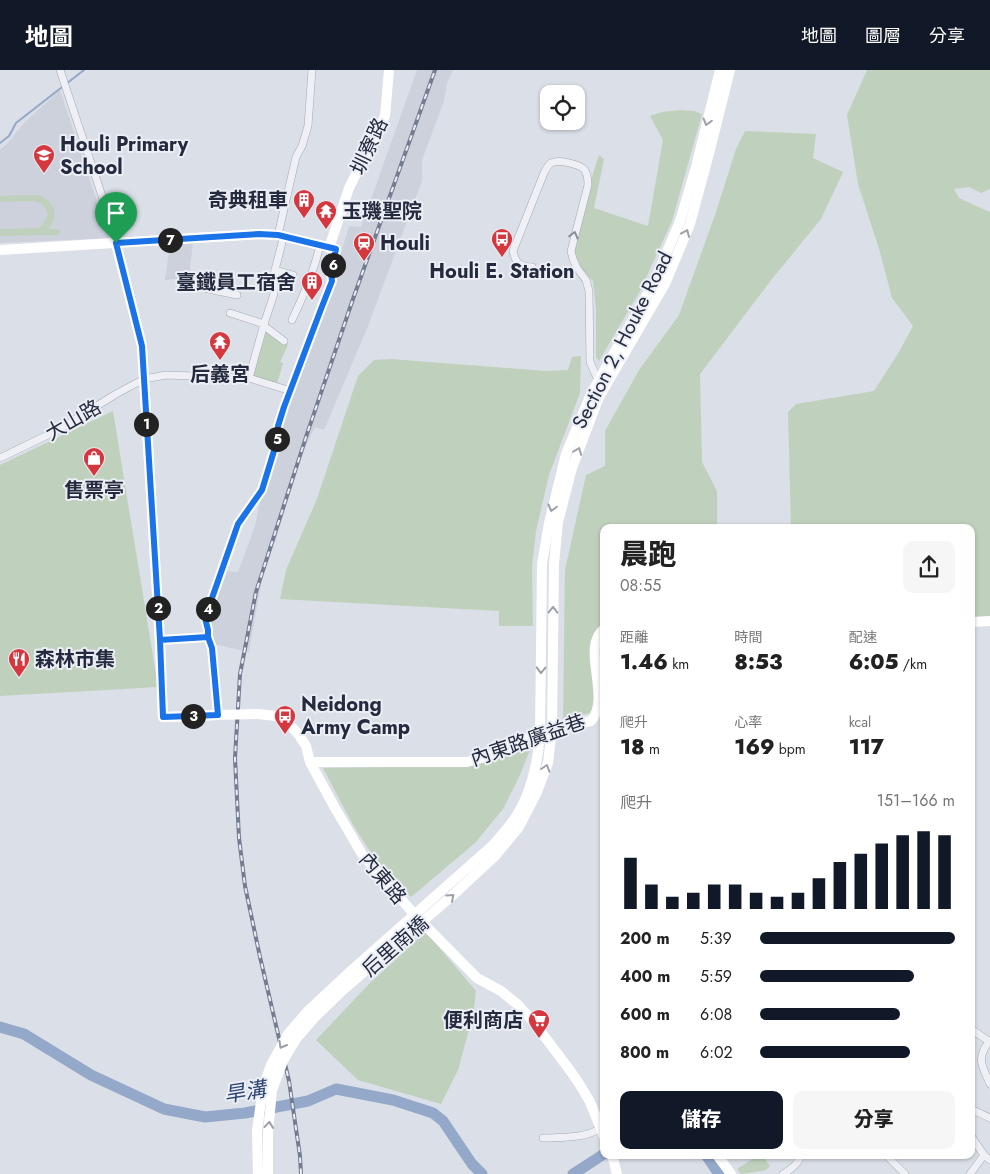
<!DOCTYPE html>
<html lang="zh-TW">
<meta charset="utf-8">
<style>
:root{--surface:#fff;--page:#f6f6f6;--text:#222;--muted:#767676;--accent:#111827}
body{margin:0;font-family:Jost,"Noto Sans TC",sans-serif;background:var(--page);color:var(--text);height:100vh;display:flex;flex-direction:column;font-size:19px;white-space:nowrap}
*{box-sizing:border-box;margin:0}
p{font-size:16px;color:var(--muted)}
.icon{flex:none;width:28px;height:28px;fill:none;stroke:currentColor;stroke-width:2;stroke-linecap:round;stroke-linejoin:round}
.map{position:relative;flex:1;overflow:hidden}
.drawer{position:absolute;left:600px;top:454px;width:375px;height:635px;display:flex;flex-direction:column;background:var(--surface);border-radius:10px;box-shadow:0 1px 4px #0004}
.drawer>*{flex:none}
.tools{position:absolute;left:540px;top:15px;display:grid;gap:10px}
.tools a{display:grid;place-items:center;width:45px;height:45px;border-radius:10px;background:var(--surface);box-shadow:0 1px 4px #0004;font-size:25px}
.pin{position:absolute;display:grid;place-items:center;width:42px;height:42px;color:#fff;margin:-51px -21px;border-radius:50% 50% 50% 0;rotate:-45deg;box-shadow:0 0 5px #0007}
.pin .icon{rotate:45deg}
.km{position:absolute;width:25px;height:25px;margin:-12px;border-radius:50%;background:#222;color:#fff;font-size:14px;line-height:25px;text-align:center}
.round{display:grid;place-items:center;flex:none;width:52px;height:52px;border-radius:10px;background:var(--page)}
.summary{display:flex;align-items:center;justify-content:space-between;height:85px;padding:0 20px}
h1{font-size:28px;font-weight:800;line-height:38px}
.stats{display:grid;grid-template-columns:repeat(3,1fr);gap:8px;height:85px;padding:5px 20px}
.stats div{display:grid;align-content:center}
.stats b{font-size:21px;font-weight:800}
.stats small{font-size:14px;font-weight:400}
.stats p{font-size:14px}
.chart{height:140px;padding:10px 20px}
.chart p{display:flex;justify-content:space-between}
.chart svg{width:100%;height:90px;margin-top:5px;stroke:var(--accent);stroke-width:6}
.cta{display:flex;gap:10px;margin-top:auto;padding:10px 20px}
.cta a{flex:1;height:58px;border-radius:10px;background:var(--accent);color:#fff;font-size:20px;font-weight:800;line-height:58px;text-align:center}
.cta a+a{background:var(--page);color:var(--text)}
ul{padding:0 20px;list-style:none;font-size:16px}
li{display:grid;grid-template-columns:80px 60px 1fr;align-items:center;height:38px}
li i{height:12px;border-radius:6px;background:var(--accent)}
header{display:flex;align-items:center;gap:30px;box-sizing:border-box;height:70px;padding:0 25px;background:var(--accent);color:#fff}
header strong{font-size:24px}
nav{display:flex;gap:28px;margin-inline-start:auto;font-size:18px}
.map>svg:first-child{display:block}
.built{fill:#cdd1dc}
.green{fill:#bfd1bc}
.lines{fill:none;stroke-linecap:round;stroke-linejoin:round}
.stream{stroke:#94a8ca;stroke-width:2}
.river{stroke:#94a8ca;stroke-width:11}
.street-casing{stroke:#a4a9b4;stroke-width:8}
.street{stroke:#eef0f5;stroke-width:7}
.secondary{stroke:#fff;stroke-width:10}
.rail-casing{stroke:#747c91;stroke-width:4}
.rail{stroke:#ebeef5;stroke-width:2;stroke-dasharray:5.5;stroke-linecap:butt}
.secondary-bridge{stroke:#fff;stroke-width:10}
.oneway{stroke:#9da0a8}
.oneway2{stroke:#8a8e9a}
.route-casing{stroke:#fff;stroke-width:10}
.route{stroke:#1a73e8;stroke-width:6}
.labels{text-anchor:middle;stroke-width:4;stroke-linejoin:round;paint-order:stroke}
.poi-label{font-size:20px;font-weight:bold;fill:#252b3e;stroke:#ebeef5;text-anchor:start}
.street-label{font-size:20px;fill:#252b3e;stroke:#ebeef5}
.water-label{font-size:21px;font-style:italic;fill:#2d4573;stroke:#ebeef5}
</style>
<header>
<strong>地圖</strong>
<nav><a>地圖</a><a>圖層</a><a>分享</a></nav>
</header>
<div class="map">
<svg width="990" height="1104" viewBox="0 0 990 1104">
<rect width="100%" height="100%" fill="#dbdfe7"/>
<g class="built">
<polygon points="417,0 453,0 447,14 444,31 422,90 422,111 368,256 324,360 315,357 301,386 276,469 262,508 249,582 214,574 213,565 208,556 227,501 238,502 255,456 259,435 266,420 274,386 290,335 334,206 349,156 361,157"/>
<polygon points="60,20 109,168 0,173 0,80 7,74 23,54"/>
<polygon points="193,172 189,208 165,210 170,174"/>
</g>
<g class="green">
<polygon points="867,0 990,0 990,119 981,123 969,117 954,119 959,128 974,135 990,142 990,549 971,548 971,458 791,457 788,342 796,334 874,321 899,282 913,256 892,228 880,182 858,114 847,45"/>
<polygon points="681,40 694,41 702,44 672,151 640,221 599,291 596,287 596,238 593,211 575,193 573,176 577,152 599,85 604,89 594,138 648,156 663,70 650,46 662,42"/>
<polygon points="745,61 816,64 813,88 843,102 821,149 772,209 700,304 702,392 717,421 717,457 604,458 604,553 596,561 595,634 591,643 567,648 563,648 565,500 586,405 605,396 605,361 639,300 679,245 715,145 736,79"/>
<path d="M37 125C55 130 59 145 49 159H60L59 165 0 166V159L38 158 43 154 48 145C46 138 43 133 35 131L0 132V126Z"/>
<polygon points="266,262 288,275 280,292 283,293 277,314 253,306"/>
<polygon points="581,286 580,323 549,405 536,461 532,496 533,556 499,556 499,541 280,529 286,500 317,429 358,306 374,290 391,289 546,301 568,300 572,287"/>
<polygon points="113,341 158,617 0,626 0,395"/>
<path d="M534 670 520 705 503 739 475 773 411 827C403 819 394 812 387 803 360 772 342 734 323 698L469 696Z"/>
<polygon points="426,862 476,921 473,945 458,1000 441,1034 358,1010 316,970 370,913"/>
<polygon points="758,1085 762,1085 770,1096 766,1100 761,1101 741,1104 737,1099"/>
</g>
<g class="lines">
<polyline class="stream" points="0,73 9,66 16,53 84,0"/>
<g class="river">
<polyline points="0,957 24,964 91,1005 164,1039 205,1047 245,1043 308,1031 336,1019 393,1030 433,1043 443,1051 472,1094 482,1104"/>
<polyline points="706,1085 719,1104"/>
<polyline points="573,1104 604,1084"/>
</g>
<g class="street-casing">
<g id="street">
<polyline points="60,0 115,165 116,173"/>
<polyline points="278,165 296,87 302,76 308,56 312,0"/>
<path d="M532 197C519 196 516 194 513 181L544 103C546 99 548 95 551 93 558 89 578 94 584 99 588 104 588 110 588 115L571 181 573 189 577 198 586 210 589 221 590 292 598 310"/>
<polyline points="275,200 293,205"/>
<polyline points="208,219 237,225"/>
<polyline points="230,243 264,254"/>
<path d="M292 250C304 225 314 202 320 175"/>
<polyline points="264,256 284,271"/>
<polyline points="249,308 291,321"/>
<polyline points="0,388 58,360 116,324 144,309 166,305 249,308 264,254 274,224 275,200 282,173 282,166"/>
<polyline points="160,570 208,567"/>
<polyline points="218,645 212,578 208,567 208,559 205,548 238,454 262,420 277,371 278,356 285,337 321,239 332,211 331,202 336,179"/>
<polyline points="971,959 990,972"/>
<path d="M989 971C976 990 982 995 990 1014"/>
<polyline points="971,1039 990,1048"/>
<polyline points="971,1066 984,1085 990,1090"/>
<path d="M543 1068C562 1067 584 1069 601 1058"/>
<polyline points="886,1085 905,1104"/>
<path d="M783 1104C790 1100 799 1094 801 1085"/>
<polyline points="970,1104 984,1085"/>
</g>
</g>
<use href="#street" class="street"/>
<g class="secondary">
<polyline points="116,173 142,276 160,574 163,647 218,645"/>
<polyline points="329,178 349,118 385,46 389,0"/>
<polyline points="0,180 259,164 278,165 336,179"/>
<polyline points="971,552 990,551"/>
<polyline points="258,644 276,646 288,653 299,665 306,676 310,692 335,738 362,784 414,844 477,908 501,921 517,934 532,950 569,999 580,1015 590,1032 604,1066"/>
<polyline points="552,659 554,494 558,452 572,398 599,327 665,214 690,154 710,80 730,0"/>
<polyline points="540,663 542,494 549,453 566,384 591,324 654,212 680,151 696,97 720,0"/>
<path d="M310 692H467L489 686 540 663 552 659 591 651C612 628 580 577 604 559"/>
<polyline points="612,1085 617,1104"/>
<polyline points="717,1085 731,1104"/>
</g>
<g class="rail-casing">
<polyline id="rail" points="301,1104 300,1086 289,1011 260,887 245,816 239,768 235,688 240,604 256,522 307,364 353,229 435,0"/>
</g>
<use href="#rail" class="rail"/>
<g class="secondary-bridge">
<polyline points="218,645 258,644"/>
<path d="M258 1104 257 1061 263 1017 271 995 288 964 307 942 353 899 492 776C501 766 510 756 517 745 532 721 538 691 540 663"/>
<polyline points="268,1104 268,1063 272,1020 283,991 296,969 314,948 343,920 453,825 495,786 519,757 537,722 548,693 552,659"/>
</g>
</g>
<defs><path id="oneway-chevron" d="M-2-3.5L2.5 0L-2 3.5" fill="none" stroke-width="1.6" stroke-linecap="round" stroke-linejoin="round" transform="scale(1.25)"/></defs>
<g class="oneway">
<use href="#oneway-chevron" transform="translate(707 52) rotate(105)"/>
<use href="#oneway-chevron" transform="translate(686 163) rotate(-67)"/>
<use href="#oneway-chevron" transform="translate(578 381) rotate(-69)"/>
<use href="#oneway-chevron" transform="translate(552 438) rotate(105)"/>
<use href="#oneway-chevron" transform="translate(553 540) rotate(-89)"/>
<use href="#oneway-chevron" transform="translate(541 600) rotate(91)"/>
<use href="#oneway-chevron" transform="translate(546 698) rotate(-72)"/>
<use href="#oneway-chevron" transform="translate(451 827) rotate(-42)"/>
<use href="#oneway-chevron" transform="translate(282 975) rotate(120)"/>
<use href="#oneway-chevron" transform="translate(269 1055) rotate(-85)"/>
</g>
<use class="oneway2" href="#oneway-chevron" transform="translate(574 165) rotate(-75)"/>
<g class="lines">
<g class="route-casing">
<polyline id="route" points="116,173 142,276 160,570 208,567 212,578 218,645 163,647 160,570 208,567 208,560 205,548 238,454 262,420 277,371 278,356 284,337 321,239 332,211 331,202 336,179 278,165 259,164 116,173"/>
</g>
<use href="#route" class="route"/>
</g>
<defs>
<g id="school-pin" transform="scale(1.125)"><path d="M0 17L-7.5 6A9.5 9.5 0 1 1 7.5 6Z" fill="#d5373f" stroke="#ebeef5"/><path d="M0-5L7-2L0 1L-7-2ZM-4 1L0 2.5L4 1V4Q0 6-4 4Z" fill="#fff"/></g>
<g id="building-pin" transform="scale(1.125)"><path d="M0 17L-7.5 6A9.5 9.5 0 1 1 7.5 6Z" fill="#d5373f" stroke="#ebeef5"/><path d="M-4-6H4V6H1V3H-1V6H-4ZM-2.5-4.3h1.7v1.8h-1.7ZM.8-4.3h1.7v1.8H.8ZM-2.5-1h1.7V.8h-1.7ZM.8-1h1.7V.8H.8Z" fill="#fff"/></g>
<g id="temple-pin" transform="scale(1.125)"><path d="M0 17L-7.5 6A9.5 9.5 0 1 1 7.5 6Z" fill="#d5373f" stroke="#ebeef5"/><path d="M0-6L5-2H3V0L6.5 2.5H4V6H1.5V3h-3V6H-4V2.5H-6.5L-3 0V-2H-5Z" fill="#fff"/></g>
<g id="bus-pin" transform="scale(1.125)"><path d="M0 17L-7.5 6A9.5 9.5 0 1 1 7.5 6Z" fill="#d5373f" stroke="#ebeef5"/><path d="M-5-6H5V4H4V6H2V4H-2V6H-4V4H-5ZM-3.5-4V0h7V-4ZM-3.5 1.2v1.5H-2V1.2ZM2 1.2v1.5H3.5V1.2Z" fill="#fff"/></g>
<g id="station-pin" transform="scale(1.125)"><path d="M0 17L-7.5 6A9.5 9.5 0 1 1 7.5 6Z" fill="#d5373f" stroke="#ebeef5"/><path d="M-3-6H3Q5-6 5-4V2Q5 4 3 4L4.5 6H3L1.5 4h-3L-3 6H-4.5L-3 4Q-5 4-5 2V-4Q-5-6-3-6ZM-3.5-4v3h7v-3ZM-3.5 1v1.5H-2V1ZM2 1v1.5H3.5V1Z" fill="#fff"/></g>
<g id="shop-pin" transform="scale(1.125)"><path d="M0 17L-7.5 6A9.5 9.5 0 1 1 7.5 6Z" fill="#d5373f" stroke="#ebeef5"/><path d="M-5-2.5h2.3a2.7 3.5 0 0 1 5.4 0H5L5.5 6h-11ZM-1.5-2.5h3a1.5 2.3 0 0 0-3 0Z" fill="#fff"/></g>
<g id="restaurant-pin" transform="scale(1.125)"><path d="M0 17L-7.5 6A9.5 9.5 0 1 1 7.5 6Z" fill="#d5373f" stroke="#ebeef5"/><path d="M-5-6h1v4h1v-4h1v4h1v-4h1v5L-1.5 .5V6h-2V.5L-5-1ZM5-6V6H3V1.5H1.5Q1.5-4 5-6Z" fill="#fff"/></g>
<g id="supermarket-pin" transform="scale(1.125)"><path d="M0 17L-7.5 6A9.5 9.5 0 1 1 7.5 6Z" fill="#d5373f" stroke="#ebeef5"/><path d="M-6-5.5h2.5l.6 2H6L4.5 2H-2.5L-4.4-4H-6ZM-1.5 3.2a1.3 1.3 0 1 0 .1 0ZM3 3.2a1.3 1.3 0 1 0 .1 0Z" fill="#fff"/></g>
</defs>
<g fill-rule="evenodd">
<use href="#school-pin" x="44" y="85"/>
<use href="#building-pin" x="304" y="130"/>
<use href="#temple-pin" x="326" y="141"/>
<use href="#bus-pin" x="502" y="169"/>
<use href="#station-pin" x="364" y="173"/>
<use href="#building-pin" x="312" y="212"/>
<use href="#temple-pin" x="220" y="272"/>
<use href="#shop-pin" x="94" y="388"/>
<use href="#restaurant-pin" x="19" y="589"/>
<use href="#bus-pin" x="285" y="646"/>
<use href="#supermarket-pin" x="539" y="950"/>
</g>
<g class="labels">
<g class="poi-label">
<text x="60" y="81">Houli Primary<tspan x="60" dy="23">School</tspan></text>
<text x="288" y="137" text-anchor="end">奇典租車</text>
<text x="342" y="148">玉璣聖院</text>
<text x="380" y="180">Houli</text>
<text x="502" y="208" text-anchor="middle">Houli E. Station</text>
<text x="296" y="219" text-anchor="end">臺鐵員工宿舍</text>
<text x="220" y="311" text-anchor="middle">后義宮</text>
<text x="94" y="427" text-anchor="middle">售票亭</text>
<text x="35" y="596">森林市集</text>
<text x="301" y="641">Neidong<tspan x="301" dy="23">Army Camp</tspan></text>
<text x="523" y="957" text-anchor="end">便利商店</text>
</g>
<g class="street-label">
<text transform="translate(369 76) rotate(-65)" y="7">圳寮路</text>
<text transform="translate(622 270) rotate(-63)" y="7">Section 2, Houke Road</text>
<text transform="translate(73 350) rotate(-30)" y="7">大山路</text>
<text transform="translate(528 670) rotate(-19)" y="7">內東路廣益巷</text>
<text transform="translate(383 808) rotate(50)" y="7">內東路</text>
<text transform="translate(395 876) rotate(-41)" y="7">后里南橋</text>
</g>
<g class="water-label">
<text transform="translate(245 1022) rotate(-9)" y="7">旱溝</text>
</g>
</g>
</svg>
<div class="tools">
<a><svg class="icon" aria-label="locate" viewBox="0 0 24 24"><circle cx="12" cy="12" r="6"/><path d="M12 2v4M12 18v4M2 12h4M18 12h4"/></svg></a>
</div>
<div class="pin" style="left:116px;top:173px;background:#1e9e55"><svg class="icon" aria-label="arrive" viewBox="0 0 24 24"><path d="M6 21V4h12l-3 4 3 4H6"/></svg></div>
<b class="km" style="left:146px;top:354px">1</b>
<b class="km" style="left:158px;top:538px">2</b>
<b class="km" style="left:193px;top:646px">3</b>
<b class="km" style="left:208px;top:539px">4</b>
<b class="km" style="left:277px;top:369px">5</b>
<b class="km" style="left:333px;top:195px">6</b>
<b class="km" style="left:170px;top:170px">7</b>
<section class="drawer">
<div class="summary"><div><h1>晨跑</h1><p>08:55</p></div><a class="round"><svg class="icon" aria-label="share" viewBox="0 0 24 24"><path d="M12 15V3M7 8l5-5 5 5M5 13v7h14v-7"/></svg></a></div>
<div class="stats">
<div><p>距離</p><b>1.46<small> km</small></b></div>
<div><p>時間</p><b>8:53</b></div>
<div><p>配速</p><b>6:05<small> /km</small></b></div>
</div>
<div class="stats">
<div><p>爬升</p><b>18<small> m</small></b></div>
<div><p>心率</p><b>169<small> bpm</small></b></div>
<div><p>kcal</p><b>117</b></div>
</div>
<div class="chart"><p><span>爬升</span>151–166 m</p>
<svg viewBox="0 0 160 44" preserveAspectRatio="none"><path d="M5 44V19M15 44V32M25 44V38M35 44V36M45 44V32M55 44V32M65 44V36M75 44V38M85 44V36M95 44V29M105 44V21M115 44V17M125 44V12M135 44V8M145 44V6M155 44V8"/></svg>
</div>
<ul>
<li><b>200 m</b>5:39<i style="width:100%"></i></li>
<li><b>400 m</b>5:59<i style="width:79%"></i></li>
<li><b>600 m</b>6:08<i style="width:72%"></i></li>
<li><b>800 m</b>6:02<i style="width:77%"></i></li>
</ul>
<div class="cta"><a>儲存</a><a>分享</a></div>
</section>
</div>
